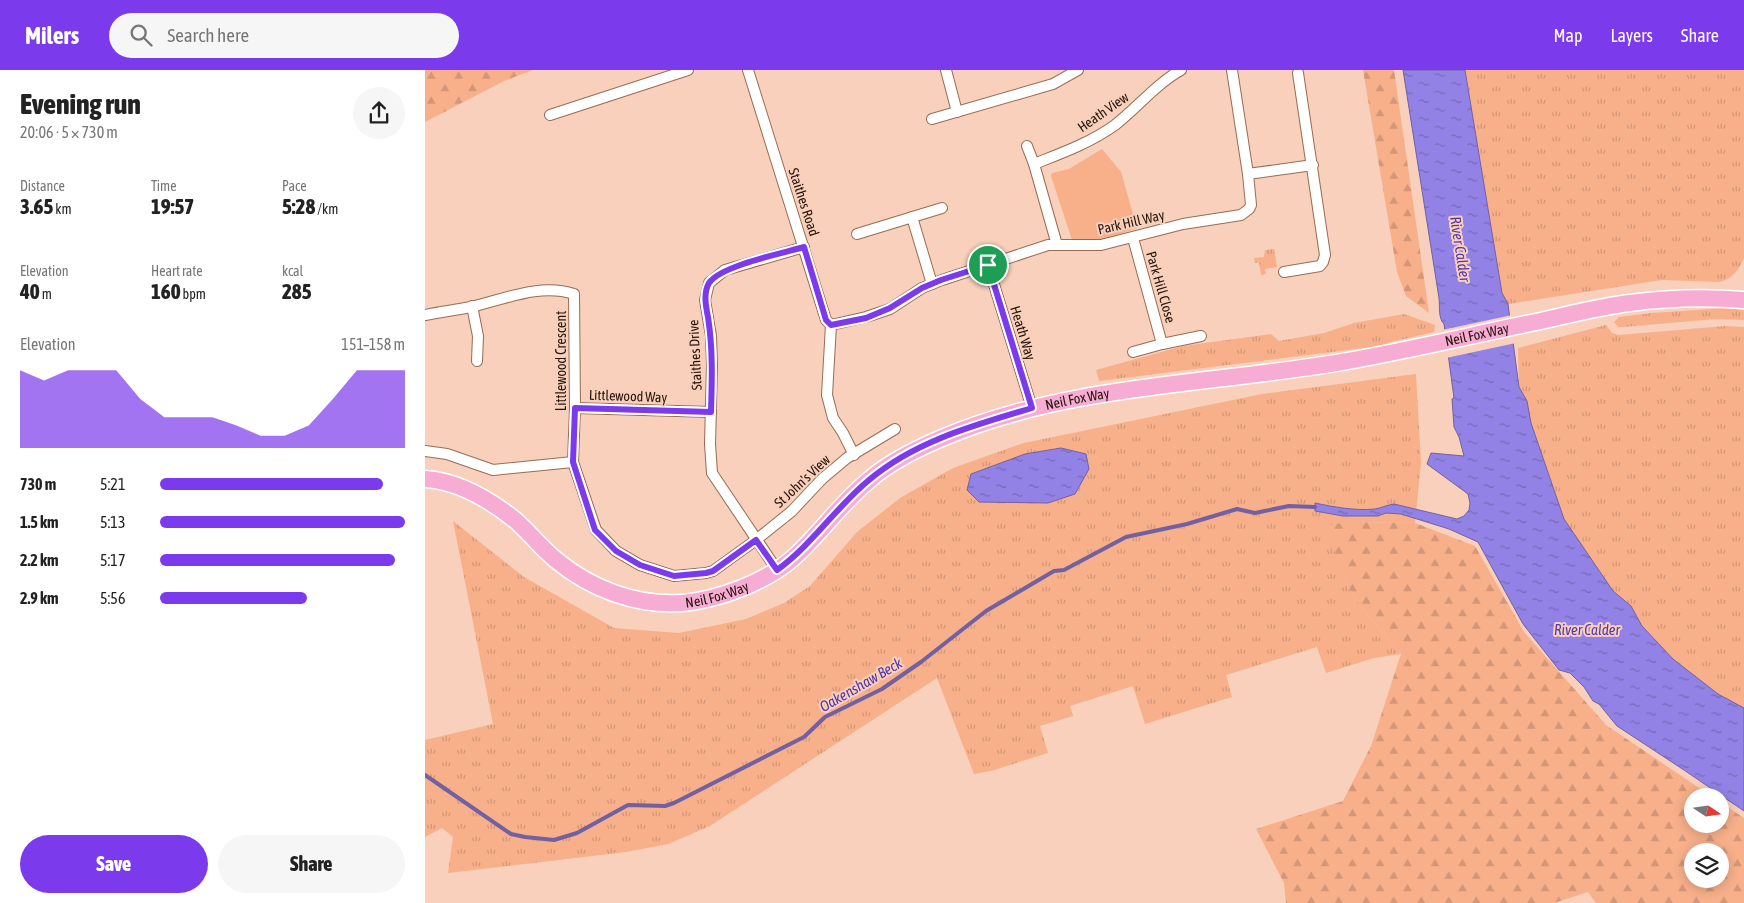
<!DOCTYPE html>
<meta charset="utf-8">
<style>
:root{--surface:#fff;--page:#f6f6f6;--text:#222;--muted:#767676;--accent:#7c3aed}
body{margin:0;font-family:"Asap Condensed",sans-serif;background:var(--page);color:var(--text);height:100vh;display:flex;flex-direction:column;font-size:19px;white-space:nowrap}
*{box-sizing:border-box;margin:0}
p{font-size:16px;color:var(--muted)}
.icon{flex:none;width:28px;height:28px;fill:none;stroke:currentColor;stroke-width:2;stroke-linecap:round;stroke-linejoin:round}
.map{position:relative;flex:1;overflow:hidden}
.side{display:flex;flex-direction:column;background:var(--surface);width:425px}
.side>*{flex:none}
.needle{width:32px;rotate:103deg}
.buttons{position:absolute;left:1259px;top:718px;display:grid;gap:10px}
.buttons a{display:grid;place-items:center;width:45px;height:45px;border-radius:50%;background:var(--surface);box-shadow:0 2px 12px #0003;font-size:25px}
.pin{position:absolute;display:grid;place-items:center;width:42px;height:42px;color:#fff;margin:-21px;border:2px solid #fff;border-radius:50%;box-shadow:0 1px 5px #0007}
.round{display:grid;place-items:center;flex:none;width:52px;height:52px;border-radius:26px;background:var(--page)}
.overview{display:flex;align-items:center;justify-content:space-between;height:85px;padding:0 20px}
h1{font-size:28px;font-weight:800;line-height:38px}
.stats{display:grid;grid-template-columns:repeat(3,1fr);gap:8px;height:85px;padding:5px 20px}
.stats div{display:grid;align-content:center}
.stats b{font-size:21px;font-weight:800}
.stats small{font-size:14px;font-weight:400}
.stats p{font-size:14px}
.chart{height:140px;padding:10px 20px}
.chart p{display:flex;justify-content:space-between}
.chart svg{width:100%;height:90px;margin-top:5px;fill:var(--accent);opacity:.7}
.button{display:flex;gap:10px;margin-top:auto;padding:10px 20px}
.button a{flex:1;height:58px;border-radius:30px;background:var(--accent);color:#fff;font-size:20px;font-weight:800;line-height:58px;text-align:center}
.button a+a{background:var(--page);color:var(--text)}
ul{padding:0 20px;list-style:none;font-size:16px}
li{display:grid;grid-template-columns:80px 60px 1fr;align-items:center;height:38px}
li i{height:12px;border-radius:6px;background:var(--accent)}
header{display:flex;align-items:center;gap:30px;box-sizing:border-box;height:70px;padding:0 25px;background:var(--accent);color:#fff}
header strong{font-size:24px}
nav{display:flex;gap:28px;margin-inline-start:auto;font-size:18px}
.search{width:350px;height:45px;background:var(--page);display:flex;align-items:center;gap:12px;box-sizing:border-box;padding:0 18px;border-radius:28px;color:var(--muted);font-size:19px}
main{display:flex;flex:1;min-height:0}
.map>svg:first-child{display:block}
.grass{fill:url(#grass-tufts)}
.forest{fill:url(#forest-firs);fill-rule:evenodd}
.green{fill:#f7b08a}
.water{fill:url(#water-ripples);stroke:#7161a3}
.pier{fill:#f8d0bb}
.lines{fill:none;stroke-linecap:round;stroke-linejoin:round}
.stream{stroke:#7161a3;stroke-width:4}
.street-casing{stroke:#986c53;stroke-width:12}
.primary-casing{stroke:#fff;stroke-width:19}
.street{stroke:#fff;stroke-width:10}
.primary{stroke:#f7acd3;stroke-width:16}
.route-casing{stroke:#fff;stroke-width:10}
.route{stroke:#7c3aed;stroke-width:6}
.labels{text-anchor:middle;stroke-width:4;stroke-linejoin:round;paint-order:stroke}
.street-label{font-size:14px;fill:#25130a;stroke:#f8d0bb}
.water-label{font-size:15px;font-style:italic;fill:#5436a8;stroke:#f8d0bb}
</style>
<header>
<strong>Milers</strong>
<div class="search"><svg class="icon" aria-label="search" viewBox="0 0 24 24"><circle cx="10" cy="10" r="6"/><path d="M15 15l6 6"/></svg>Search here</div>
<nav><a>Map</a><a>Layers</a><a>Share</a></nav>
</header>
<main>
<section class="side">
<div class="overview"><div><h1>Evening run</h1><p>20:06 · 5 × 730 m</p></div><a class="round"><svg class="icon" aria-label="share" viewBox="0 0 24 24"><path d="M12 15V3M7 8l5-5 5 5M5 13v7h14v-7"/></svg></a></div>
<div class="stats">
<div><p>Distance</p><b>3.65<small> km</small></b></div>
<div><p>Time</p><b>19:57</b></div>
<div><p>Pace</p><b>5:28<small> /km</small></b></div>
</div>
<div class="stats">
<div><p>Elevation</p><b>40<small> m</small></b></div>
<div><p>Heart rate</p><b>160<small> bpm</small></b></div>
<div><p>kcal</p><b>285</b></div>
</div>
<div class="chart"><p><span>Elevation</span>151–158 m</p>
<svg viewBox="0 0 160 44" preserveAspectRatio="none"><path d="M0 44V6L10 11L20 6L30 6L40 6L50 20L60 29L70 29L80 29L90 33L100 38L110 38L120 33L130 20L140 6L150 6L160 6V44z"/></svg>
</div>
<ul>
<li><b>730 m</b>5:21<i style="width:91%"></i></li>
<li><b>1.5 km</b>5:13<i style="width:100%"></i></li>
<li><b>2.2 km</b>5:17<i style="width:96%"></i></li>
<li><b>2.9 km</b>5:56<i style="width:60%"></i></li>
</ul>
<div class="button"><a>Save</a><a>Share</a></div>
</section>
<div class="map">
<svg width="1319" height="833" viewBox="0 0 1319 833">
<defs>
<pattern id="grass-tufts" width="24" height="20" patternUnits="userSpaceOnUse" patternTransform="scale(1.25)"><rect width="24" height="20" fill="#f7b08a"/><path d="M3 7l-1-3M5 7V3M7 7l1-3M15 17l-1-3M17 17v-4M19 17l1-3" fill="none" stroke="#d49676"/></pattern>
<pattern id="forest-firs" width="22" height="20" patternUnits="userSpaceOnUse" patternTransform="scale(1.25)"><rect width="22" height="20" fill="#f7b08a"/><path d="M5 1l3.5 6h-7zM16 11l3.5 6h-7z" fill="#d49676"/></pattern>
<pattern id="water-ripples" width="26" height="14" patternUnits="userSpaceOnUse" patternTransform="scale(1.25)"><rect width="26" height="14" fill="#9282e5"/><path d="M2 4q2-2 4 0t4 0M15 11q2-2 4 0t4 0" fill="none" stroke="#7769b8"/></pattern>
</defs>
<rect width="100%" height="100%" fill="#f8d0bb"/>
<g class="grass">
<path d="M1040 0H1319V188C1313 201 1308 208 1295 212L1237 210 1083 234 1077 223Z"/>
<polygon points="849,179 852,197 840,199 841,204 836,205 834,192 830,193 829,188 839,187 840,180"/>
<polygon points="1302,238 1319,240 1319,250 1291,249 1197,257 1193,257 1189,252 1194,247 1226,243"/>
<polygon points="979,244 1010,255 1009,262 966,272 955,276 674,311 671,300 758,276 846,264 854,271 899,263 929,253"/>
<polygon points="1181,255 1187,263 1194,265 1300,256 1319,257 1319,638 1293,624 1248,589 1217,556 1206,536 1188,521 1139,449 1106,353 1102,331 1094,317 1093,278"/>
<polygon points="991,304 996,393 990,453 930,452 919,511 939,541 976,584 949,588 901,603 892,577 801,605 807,627 720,654 708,616 645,636 648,646 615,656 623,683 566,701 549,704 512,608 285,756 243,774 201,782 23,803 28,767 17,758 0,767 0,670 68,654 28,451 99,507 189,558 254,563 321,549 359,533 385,516 432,462 475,428 528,398 599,373 837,324"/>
</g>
<g class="forest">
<polygon points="0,0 108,0 79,11 0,52"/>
<polygon points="938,0 969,0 1004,243 981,226 972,202"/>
<path d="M930 452 990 453 1050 476 1099 562 1181 655 1286 726H1268V754H1295V732L1319 748V833H1171L1163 822 1129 833H861L859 813 831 759 918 731 946 676 976 584 939 541 919 511 901 455ZM1295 781V809H1268V781Z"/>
</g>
<polygon class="green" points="677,79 696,102 712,158 671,172 647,170 626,106 627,103 644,99"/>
<g class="water">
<path d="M978 0H1040L1077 223 1083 234 1094 317 1102 331 1106 353 1139 449 1188 521 1206 536 1217 556 1248 589 1293 624 1319 638V741L1259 700 1192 656 1174 634 1168 631 1159 617 1145 603 1134 600 1098 554 1053 472 1024 459 976 444 961 443 953 446H918L890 441V433C909 437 930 441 950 439 956 438 962 435 969 434L1032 449 1039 446 1044 440 1045 433 1043 424 1002 394 1006 383 1039 386 1034 367 1029 357 1027 329 1029 328 1019 254C1013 248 1015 237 1014 228Z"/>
<polygon points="636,378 661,384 664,399 650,424 623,433 554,432 542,420 546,404 600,384"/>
</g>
<polygon class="pier" points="1087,245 1091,273 1021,288 1017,260"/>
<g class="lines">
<polyline class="stream" points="0,705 86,764 100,767 129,770 152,763 203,735 240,736 249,733 379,667 400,647 457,619 496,592 561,541 629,501 639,500 701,467 762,454 812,439 830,443 864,436 890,437"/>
<g class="street-casing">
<g id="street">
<polyline points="323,0 401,250 406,255 402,325 408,348 418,363 429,385"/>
<polyline points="521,0 532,42"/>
<polyline points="125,45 263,0"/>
<polyline points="507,49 628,14 653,0"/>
<polyline points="602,76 609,94"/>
<polyline points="823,104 888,95"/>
<polyline points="487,147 507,214"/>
<polyline points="432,164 517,138"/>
<polyline points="708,168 737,274"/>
<path d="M632 175 609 94C637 83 665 73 690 55 712 38 731 14 756 0"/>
<polyline points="563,195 607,338"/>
<polyline points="859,202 895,196 898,192 900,185 873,3"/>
<polyline points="47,236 53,266 52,291"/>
<path d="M0 245C15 242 31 240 46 237 80 229 115 213 149 224L150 338 148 392 171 460 191 481 215 495 249 506 281 503 288 501 331 470 367 441 397 409 422 388 470 359"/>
<polyline points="406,255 441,247 465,239 497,218 517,210 623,175 676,175 758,154 816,145 824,139 826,135 823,104 807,0"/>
<polyline points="708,282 737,274 776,266"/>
<polyline points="150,338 286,342"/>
<polyline points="0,381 22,384 68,400 148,392"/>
<polyline points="352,500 287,403 285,374 287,295 286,266 280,230 284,213 300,200 379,177"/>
</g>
</g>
<g class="primary-casing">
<g id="primary">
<path id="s1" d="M0 409C32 411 65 430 90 450 104 462 116 478 131 490 166 519 211 536 257 533 293 530 341 512 368 488 395 464 415 434 443 411 464 392 491 379 517 368 644 314 783 315 917 292 980 281 1043 266 1106 253 1139 246 1172 237 1205 233 1242 228 1281 227 1319 230"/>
</g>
</g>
<use href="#street" class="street"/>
<use href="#primary" class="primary"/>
</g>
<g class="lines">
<g class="route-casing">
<path id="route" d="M379 177 401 250 406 255 441 248 465 238 497 218 516 210 563 195 607 338C550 355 490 371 444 410 411 437 387 475 352 500L331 470 288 501 281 503 249 506 215 495 191 481 170 460 148 392 150 338 286 342C287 310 288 279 283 247 281 237 278 223 284 213 295 196 358 183 379 177Z"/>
</g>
<use href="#route" class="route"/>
</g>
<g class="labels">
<g class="street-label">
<text transform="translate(678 42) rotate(-35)" y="5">Heath View</text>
<text transform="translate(379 132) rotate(72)" y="5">Staithes Road</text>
<text transform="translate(706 152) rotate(-13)" y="5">Park Hill Way</text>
<text transform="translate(736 217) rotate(74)" y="5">Park Hill Close</text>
<text transform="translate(598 263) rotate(73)" y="5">Heath Way</text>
<text dy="5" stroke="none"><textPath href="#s1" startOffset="1155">Neil Fox Way</textPath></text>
<text transform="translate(270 285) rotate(-93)" y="5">Staithes Drive</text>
<text transform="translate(136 291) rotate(-90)" y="5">Littlewood Crescent</text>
<text transform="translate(203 326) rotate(2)" y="5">Littlewood Way</text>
<text dy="5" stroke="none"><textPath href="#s1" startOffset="750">Neil Fox Way</textPath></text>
<text transform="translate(377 411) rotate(-43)" y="5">St John's View</text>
<text dy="5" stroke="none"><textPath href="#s1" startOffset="330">Neil Fox Way</textPath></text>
</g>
<g class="water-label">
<text transform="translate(1035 179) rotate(81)" y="5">River Calder</text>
<text x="1162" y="565">River Calder</text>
<text transform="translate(436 615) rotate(-30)" y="5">Oakenshaw Beck</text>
</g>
</g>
</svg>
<div class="buttons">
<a><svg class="needle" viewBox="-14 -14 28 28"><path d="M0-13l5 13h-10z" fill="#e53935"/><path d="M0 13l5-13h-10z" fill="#767676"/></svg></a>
<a><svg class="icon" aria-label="layers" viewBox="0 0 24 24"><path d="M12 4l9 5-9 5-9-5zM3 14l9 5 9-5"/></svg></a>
</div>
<div class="pin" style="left:563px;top:195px;background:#1e9e55"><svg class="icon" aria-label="arrive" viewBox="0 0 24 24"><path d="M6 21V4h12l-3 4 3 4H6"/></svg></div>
</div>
</main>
